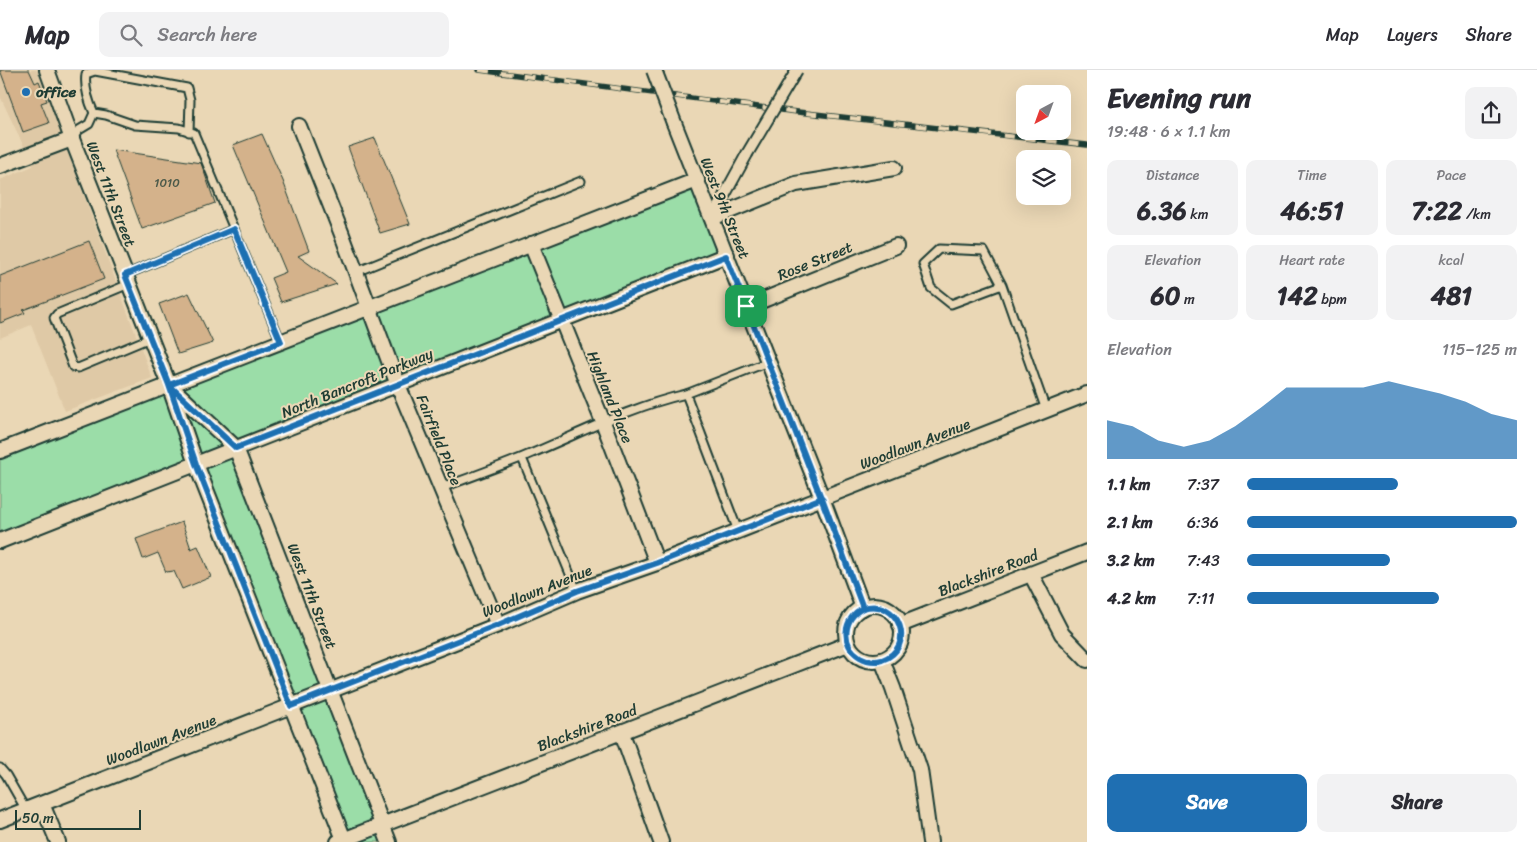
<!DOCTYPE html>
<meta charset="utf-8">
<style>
:root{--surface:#fff;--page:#f2f2f3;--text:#2b2b33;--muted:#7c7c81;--line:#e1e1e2;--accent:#1f6fb2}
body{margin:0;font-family:Sriracha,sans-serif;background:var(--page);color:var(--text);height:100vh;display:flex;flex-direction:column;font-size:19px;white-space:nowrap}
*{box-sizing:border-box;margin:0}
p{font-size:16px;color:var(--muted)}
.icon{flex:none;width:28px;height:28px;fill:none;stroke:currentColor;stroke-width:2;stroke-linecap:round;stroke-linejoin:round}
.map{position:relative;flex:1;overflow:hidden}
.side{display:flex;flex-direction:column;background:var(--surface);width:450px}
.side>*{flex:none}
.needle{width:32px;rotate:221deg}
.tools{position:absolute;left:1016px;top:15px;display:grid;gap:10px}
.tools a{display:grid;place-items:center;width:55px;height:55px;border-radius:10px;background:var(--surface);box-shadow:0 5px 20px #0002;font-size:25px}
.scale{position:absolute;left:15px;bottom:12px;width:126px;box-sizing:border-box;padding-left:5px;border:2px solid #1f3d34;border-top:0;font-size:14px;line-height:18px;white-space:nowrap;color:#1f3d34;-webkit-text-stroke:4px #ead7b5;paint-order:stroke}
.pin{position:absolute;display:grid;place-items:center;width:42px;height:42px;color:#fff;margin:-21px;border-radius:10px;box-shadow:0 2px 8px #0006}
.round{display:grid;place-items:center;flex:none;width:52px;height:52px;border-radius:10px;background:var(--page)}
.head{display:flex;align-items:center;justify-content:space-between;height:85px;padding:0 20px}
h1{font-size:28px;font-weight:700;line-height:38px}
.stats{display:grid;grid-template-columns:repeat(3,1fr);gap:8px;height:85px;padding:5px 20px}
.stats div{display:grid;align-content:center;border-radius:10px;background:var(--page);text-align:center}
.stats b{font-size:25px;font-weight:700}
.stats small{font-size:14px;font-weight:400}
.stats p{font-size:14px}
.chart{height:140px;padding:10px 20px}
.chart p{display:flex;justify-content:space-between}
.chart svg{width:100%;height:90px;margin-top:5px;fill:var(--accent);opacity:.7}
.button{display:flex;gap:10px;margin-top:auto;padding:10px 20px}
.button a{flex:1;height:58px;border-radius:10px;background:var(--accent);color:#fff;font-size:20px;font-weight:700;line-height:58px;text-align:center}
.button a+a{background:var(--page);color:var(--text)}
ul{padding:0 20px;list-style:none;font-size:16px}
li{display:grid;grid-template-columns:80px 60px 1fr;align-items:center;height:38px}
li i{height:12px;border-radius:6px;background:var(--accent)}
header{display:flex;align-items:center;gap:30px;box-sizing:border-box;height:70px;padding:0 25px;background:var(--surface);border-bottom:1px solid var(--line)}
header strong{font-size:24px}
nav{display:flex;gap:28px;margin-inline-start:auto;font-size:18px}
.search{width:350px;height:45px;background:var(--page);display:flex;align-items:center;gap:12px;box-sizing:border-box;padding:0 18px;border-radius:10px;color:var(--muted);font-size:19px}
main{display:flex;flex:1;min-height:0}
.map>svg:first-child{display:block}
.built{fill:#dfc9a6}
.green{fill:#9bdda8;stroke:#5d8d6e}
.building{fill:#d4b28b;stroke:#1f3d34}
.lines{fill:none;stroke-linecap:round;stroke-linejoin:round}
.service-casing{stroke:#1f3d34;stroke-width:11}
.pedestrian-casing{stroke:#1f3d34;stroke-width:14}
.minor-casing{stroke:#1f3d34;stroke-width:18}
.service{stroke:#ead7b5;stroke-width:7}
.pedestrian{stroke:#ead7b5;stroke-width:10}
.minor{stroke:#ead7b5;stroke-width:14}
.rail-casing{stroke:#1f3d34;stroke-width:5.5}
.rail{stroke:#ead7b5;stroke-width:4;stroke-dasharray:11;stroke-linecap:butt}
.pedestrian-bridge-casing{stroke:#1f3d34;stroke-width:14;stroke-linecap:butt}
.minor-bridge-casing{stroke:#1f3d34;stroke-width:18;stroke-linecap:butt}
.pedestrian-bridge{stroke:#ead7b5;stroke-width:10}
.minor-bridge{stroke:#ead7b5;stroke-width:14}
.route-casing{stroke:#fff;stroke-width:10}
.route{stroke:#1f6fb2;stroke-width:6}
.poi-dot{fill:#1f6fb2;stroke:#ead7b5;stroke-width:2}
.labels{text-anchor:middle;stroke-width:4;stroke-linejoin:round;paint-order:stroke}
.number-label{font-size:12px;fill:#4c5a4a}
.poi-label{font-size:15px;font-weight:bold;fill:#1f3d34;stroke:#ead7b5;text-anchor:start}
.street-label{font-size:15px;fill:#1f3d34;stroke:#ead7b5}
</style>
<header>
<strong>Map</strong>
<div class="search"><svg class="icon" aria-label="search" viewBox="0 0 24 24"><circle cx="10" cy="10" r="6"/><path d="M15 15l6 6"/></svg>Search here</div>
<nav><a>Map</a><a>Layers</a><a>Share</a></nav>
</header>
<main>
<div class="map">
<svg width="1087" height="772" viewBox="0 0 1087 772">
<rect width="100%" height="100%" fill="#ead7b5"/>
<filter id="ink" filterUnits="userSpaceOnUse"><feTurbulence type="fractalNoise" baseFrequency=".02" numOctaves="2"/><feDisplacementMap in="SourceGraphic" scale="10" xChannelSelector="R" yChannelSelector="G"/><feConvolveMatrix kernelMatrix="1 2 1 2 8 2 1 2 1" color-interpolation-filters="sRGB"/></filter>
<g filter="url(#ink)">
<polygon class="built" points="0,0 37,0 152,308 65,341 31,255 0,268 0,110 33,96 0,26"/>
<polygon class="green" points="697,110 727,185 236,378 389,772 345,772 196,394 0,471 0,381"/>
<g class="building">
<polygon points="0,0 29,0 35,13 39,11 47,31 41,33 49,53 23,62"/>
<polygon points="262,64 283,111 309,181 298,186 337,214 281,232 271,208 286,202 233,75"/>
<polygon points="375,68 410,154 380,163 348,77"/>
<polygon points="113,80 201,93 215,133 142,159"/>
<polygon points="89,171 104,209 23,240 25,243 0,253 0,206"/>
<polygon points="189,223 213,273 178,284 159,234"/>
<polygon points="182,452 191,479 198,476 211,507 182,519 174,501 166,502 158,483 143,489 136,469"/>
</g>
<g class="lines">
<g class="service-casing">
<g id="service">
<path d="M189 62 190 30 187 18 95 1 86 4C84 18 88 30 94 43L106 45 135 55 179 58 194 63 281 272"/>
<polyline points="72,69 79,60 89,54 94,43"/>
<polyline points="356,202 581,111"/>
<polyline points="125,205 234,159"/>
<polyline points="129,214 57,244 54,248 73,297 78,298 150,268"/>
<polyline points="1002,215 951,234 931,218 923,194 939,179 984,181 1002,215 1046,340"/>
<polyline points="686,324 768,292"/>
<polyline points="522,388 577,521"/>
<path d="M441 418C468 408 496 398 523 387 577 365 629 337 686 324L738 461"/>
<polyline points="0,698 6,705 26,740"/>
</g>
</g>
<g class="pedestrian-casing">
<polyline id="pedestrian" points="712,148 747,84"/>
</g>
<g class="minor-casing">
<g id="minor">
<polyline points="47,0 72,69 169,315 196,394 345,772"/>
<polyline points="674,53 822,428 863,538"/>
<polyline points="299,56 341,162 398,315 498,555"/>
<polyline points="0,96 72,69"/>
<polyline points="712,148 796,114 894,98"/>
<polyline points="531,174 603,352 657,493"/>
<polyline points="746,237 896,176"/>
<polyline points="171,317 236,378 389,772"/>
<polyline points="0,381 697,110"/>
<polyline points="0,471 727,185"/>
<polyline points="1031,504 1062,564 1087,590"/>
<circle cx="874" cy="563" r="28"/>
<polyline points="900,555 1087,482"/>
<polyline points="882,590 893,618 920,700 930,772"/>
<polyline points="622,663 661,772"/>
<polyline points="42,734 58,772"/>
<polyline points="0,750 498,555 577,521 657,493 1087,324"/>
<polyline points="338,772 848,574"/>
</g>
</g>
<use href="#service" class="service"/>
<use href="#pedestrian" class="pedestrian"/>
<use href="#minor" class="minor"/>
<g class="rail-casing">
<polyline id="rail" points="479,0 789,41 1087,75"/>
</g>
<use href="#rail" class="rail"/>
<g class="pedestrian-bridge-casing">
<polyline id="pedestrian-bridge" points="747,84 797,0"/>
</g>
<g class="minor-bridge-casing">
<polyline id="minor-bridge" points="654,0 674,53"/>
</g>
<use href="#pedestrian-bridge" class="pedestrian-bridge"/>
<use href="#minor-bridge" class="minor-bridge"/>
</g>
</g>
<g class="lines" filter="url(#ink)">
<g class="route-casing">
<path id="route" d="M746 236 726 186 236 378 169 315 125 205 234 159 281 272 169 315 196 394 291 636 498 555 577 521 657 493 822 428 863 538C843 548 840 575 860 587 867 591 875 592 882 590 917 578 900 527 863 538 825 437 786 337 746 236"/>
</g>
<use href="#route" class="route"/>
</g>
<circle class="poi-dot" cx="26" cy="22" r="5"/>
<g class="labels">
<g class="number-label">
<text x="167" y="117">1010</text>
</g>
<g class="poi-label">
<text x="36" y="27">office</text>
</g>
<g class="street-label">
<text transform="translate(111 124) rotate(69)" y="5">West 11th Street</text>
<text transform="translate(725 138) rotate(68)" y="5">West 9th Street</text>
<text transform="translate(815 191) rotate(-22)" y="5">Rose Street</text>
<text transform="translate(357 313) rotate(-22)" y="5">North Bancroft Parkway</text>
<text transform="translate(610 327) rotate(68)" y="5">Highland Place</text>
<text transform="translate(439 370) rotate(68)" y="5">Fairfield Place</text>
<text transform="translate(915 374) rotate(-21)" y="5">Woodlawn Avenue</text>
<text transform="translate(988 503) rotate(-21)" y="5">Blackshire Road</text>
<text transform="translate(537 521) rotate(-22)" y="5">Woodlawn Avenue</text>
<text transform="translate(312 526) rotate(69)" y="5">West 11th Street</text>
<text transform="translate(587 658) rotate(-21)" y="5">Blackshire Road</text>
<text transform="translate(161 670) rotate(-21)" y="5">Woodlawn Avenue</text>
</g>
</g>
</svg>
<div class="tools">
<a><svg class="needle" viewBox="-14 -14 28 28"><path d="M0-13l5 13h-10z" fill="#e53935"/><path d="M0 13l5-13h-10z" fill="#7c7c81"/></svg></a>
<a><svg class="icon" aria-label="layers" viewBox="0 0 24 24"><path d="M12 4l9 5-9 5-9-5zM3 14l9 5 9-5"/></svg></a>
</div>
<div class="scale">50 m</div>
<div class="pin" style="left:746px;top:236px;background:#1e9e55"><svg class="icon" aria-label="arrive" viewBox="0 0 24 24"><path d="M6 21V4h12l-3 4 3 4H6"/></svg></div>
</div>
<section class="side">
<div class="head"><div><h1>Evening run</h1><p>19:48 · 6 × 1.1 km</p></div><a class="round"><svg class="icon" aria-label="share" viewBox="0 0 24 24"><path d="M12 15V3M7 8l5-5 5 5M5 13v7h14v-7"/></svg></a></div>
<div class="stats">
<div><p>Distance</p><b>6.36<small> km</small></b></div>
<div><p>Time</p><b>46:51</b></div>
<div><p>Pace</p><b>7:22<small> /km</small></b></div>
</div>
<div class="stats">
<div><p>Elevation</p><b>60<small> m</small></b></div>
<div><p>Heart rate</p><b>142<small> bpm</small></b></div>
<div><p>kcal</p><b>481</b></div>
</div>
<div class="chart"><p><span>Elevation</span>115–125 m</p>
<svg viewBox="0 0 160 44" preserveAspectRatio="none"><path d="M0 44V25L10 28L20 35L30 38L40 35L50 28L60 19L70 9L80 9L90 9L100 9L110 6L120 9L130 12L140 16L150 22L160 25V44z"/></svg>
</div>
<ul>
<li><b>1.1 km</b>7:37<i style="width:56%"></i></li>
<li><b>2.1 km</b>6:36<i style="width:100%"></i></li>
<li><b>3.2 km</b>7:43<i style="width:53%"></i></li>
<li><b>4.2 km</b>7:11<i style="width:71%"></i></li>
</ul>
<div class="button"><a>Save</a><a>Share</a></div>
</section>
</main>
